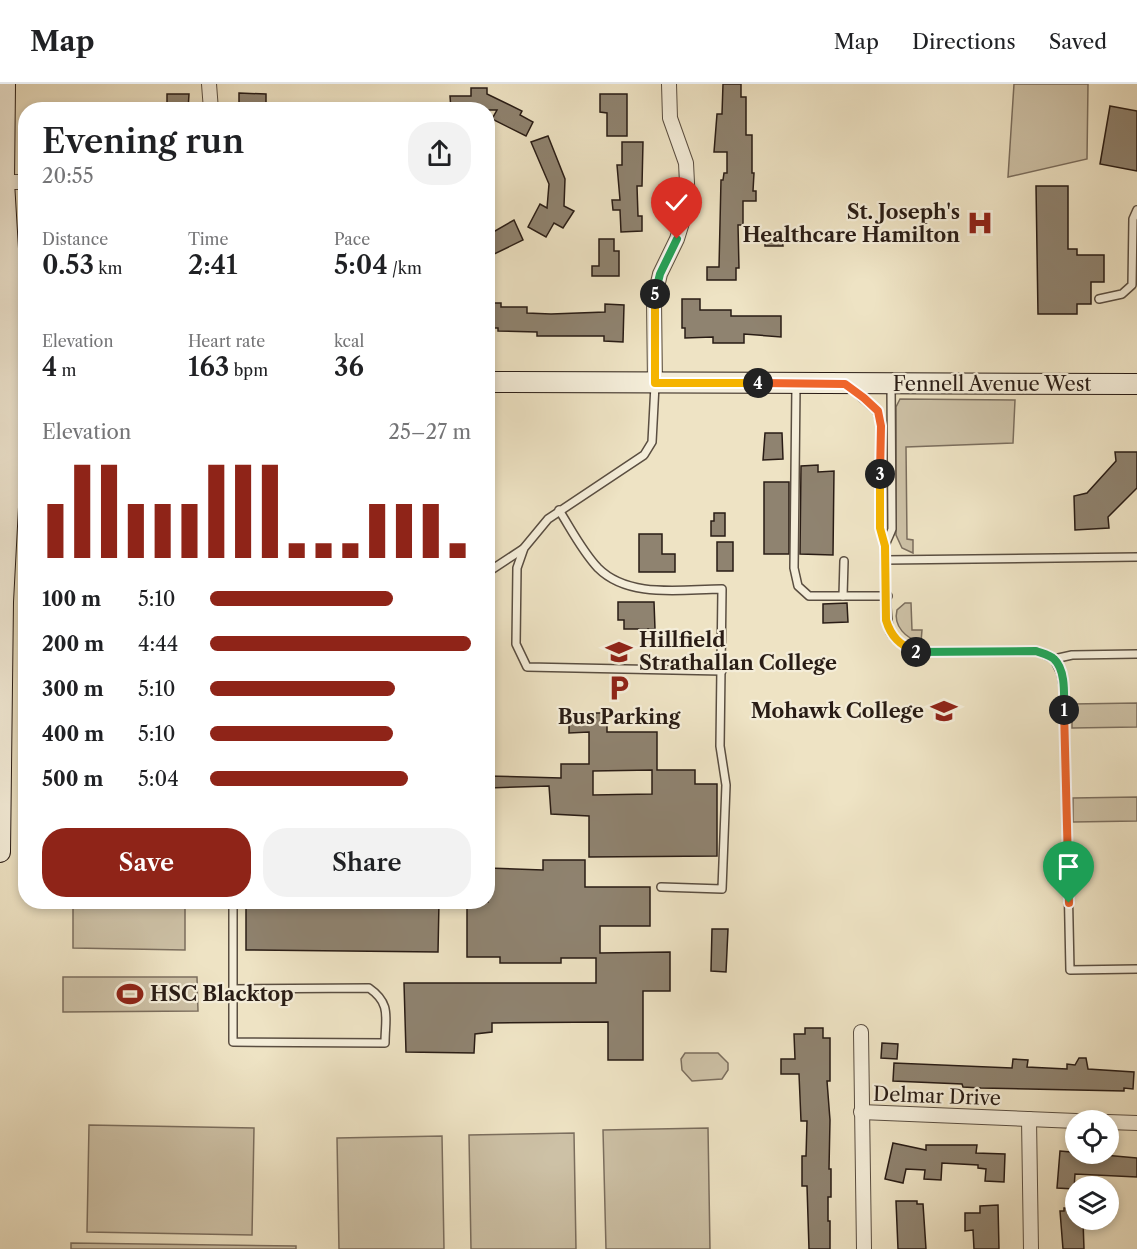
<!DOCTYPE html>
<meta charset="utf-8">
<style>
:root{--surface:#fff;--page:#f2f2f2;--text:#202124;--muted:#757577;--line:#e0e0e0;--accent:#8f2418}
body{margin:0;font-family:"Libre Caslon Text",serif;background:var(--page);color:var(--text);height:100vh;display:flex;flex-direction:column;font-size:22px;white-space:nowrap}
*{box-sizing:border-box;margin:0}
p{font-size:20px;color:var(--muted)}
.icon{flex:none;width:33px;height:33px;fill:none;stroke:currentColor;stroke-width:2;stroke-linecap:round;stroke-linejoin:round}
.map{position:relative;flex:1;overflow:hidden}
.sheet{position:absolute;left:18px;top:18px;width:477px;height:807px;display:flex;flex-direction:column;background:var(--surface);border-radius:24px;box-shadow:0 3px 9px #0003}
.sheet>*{flex:none}
.controls{position:absolute;left:1065px;top:1026px;display:grid;gap:12px}
.controls a{display:grid;place-items:center;width:54px;height:54px;border-radius:50%;background:var(--surface);box-shadow:0 3px 9px #0003;font-size:30px}
.pin{position:absolute;display:grid;place-items:center;width:51px;height:51px;color:#fff;margin:-62px -26px;border-radius:50% 50% 50% 0;rotate:-45deg;box-shadow:0 0 6px #0007}
.pin .icon{rotate:45deg}
.km{position:absolute;width:30px;height:30px;margin:-15px;border-radius:50%;background:#222;color:#fff;font-size:16px;line-height:30px;text-align:center}
.round{display:grid;place-items:center;flex:none;width:63px;height:63px;border-radius:24px;background:var(--page)}
.summary{display:flex;align-items:center;justify-content:space-between;height:102px;padding:0 24px}
h1{font-size:33px;font-weight:600;line-height:45px}
.figures{display:grid;grid-template-columns:repeat(3,1fr);gap:9px;height:102px;padding:6px 24px}
.figures div{display:grid;align-content:center}
.figures b{font-size:26px;font-weight:600}
.figures small{font-size:16px;font-weight:400}
.figures p{font-size:16px}
.chart{height:168px;padding:12px 24px}
.chart p{display:flex;justify-content:space-between}
.chart svg{width:100%;height:108px;margin-top:6px;stroke:var(--accent);stroke-width:6}
.button{display:flex;gap:12px;margin-top:auto;padding:12px 24px}
.button a{flex:1;height:69px;border-radius:24px;background:var(--accent);color:#fff;font-size:24px;font-weight:600;line-height:69px;text-align:center}
.button a+a{background:var(--page);color:var(--text)}
ul{padding:0 24px;list-style:none;font-size:20px}
li{display:grid;grid-template-columns:96px 72px 1fr;align-items:center;height:45px}
li i{height:15px;border-radius:8px;background:var(--accent)}
header{display:flex;align-items:center;gap:36px;box-sizing:border-box;height:84px;padding:0 30px;background:var(--surface);border-bottom:2px solid var(--line)}
header strong{font-size:28px}
nav{display:flex;gap:33px;margin-inline-start:auto;font-size:21px}
.map>svg:first-child{display:block}
.green{fill:#cdc1a6;stroke:#7b6e5e;stroke-width:1.5}
.building{fill:#8f8370;stroke:#291c15;stroke-width:1.5;fill-rule:evenodd}
.lines{fill:none;stroke-linecap:round;stroke-linejoin:round}
.service-casing{stroke:#5a4e41;stroke-width:10}
.minor-casing{stroke:#5a4e41;stroke-width:16}
.secondary-casing{stroke:#291c15;stroke-width:22}
.service{stroke:#f4edd9;stroke-width:7}
.minor{stroke:#f4edd9;stroke-width:14}
.secondary{stroke:#f4edd9;stroke-width:20}
.split-1-casing{stroke:#fff;stroke-width:12}
.split-2-casing{stroke:#fff;stroke-width:12}
.split-3-casing{stroke:#fff;stroke-width:12}
.split-4-casing{stroke:#fff;stroke-width:12}
.split-5-casing{stroke:#fff;stroke-width:12}
.split-6-casing{stroke:#fff;stroke-width:12}
.split-1{stroke:#f0652b;stroke-width:8}
.split-2{stroke:#22a559;stroke-width:8}
.split-3{stroke:#f5b400;stroke-width:8}
.split-4{stroke:#f0652b;stroke-width:8}
.split-5{stroke:#f5b400;stroke-width:8}
.split-6{stroke:#22a559;stroke-width:8}
.labels{text-anchor:middle;stroke-width:4.5;stroke-linejoin:round;paint-order:stroke}
.poi-label{font-size:20px;font-weight:bold;fill:#291c15;stroke:#f4edd9;text-anchor:end}
.street-label{font-size:20px;fill:#291c15;stroke:#f4edd9}
</style>
<header>
<strong>Map</strong>
<nav><a>Map</a><a>Directions</a><a>Saved</a></nav>
</header>
<div class="map">
<svg width="1137" height="1165" viewBox="0 0 1137 1165">
<rect width="100%" height="100%" fill="#eee3c4"/>
<filter id="stains"><feTurbulence type="fractalNoise" baseFrequency=".00333" numOctaves="4"/><feColorMatrix values="0 0 0 0 .2 0 0 0 0 .09 0 0 0 0 .02 0 0 0 .5 -.17"/></filter>
<radialGradient id="worn" r=".72"><stop offset=".6" stop-color="#630" stop-opacity="0"/><stop offset="1" stop-color="#630" stop-opacity=".3"/></radialGradient>
<g class="green">
<polygon points="1014,0 1088,0 1087,75 1008,93"/>
<polygon points="900,315 1015,316 1013,359 906,363 907,455 913,456 913,469 902,464 896,451 896,323"/>
<path d="M905 519H911L912 546H922L921 558C906 555 893 542 897 526Z"/>
<polygon points="1137,619 1137,643 1072,644 1072,620"/>
<polygon points="1137,713 1137,737 1073,738 1073,714"/>
<polygon points="73,818 185,818 185,866 73,864"/>
<polygon points="63,893 197,893 198,927 63,928"/>
<polygon points="685,969 718,969 728,979 728,986 722,995 692,997 682,986 681,975"/>
<polygon points="89,1041 254,1044 252,1151 87,1148"/>
<polygon points="708,1044 710,1165 606,1165 603,1046"/>
<polygon points="574,1049 576,1165 471,1165 469,1051"/>
<polygon points="442,1052 444,1165 339,1165 337,1054"/>
<polygon points="71,1159 296,1162 296,1165 71,1165"/>
</g>
<g class="building">
<polygon points="723,0 741,0 741,13 746,13 746,51 752,51 752,89 754,89 753,107 756,107 756,117 743,117 743,141 738,141 739,184 736,184 736,196 707,196 707,183 719,183 721,96 723,96 724,89 727,89 727,68 714,68 717,30 722,30"/>
<polygon points="471,4 487,4 487,10 522,27 520,31 533,38 526,52 492,35 497,26 451,26 450,12 471,12"/>
<polygon points="239,9 266,10 266,26 239,26"/>
<polygon points="167,10 189,10 188,26 167,26"/>
<polygon points="600,10 627,10 627,52 607,52 607,29 600,28"/>
<polygon points="1110,22 1137,27 1137,87 1100,80"/>
<polygon points="548,52 565,95 564,122 574,127 563,144 554,139 546,153 528,143 540,120 547,124 549,100 531,58"/>
<polygon points="622,58 643,58 642,102 637,102 638,132 642,132 642,147 621,148 620,126 613,126 612,116 620,116 617,81 622,81"/>
<polygon points="1036,102 1068,102 1068,165 1077,165 1077,171 1104,171 1104,198 1091,198 1091,220 1077,220 1077,230 1038,230"/>
<polygon points="514,136 523,156 488,173 488,151"/>
<polygon points="765,148 781,148 783,162 765,162"/>
<polygon points="599,155 614,155 614,167 619,167 619,192 592,192 592,182 599,182"/>
<polygon points="682,215 700,215 700,226 731,226 731,232 781,232 781,253 744,250 744,259 713,259 713,253 685,254 685,244 682,244"/>
<polygon points="489,219 501,219 501,223 527,223 527,229 551,230 605,228 605,220 624,221 623,258 604,257 604,252 537,252 537,248 498,247 498,244 488,244"/>
<polygon points="765,349 782,349 783,375 763,376"/>
<polygon points="1115,368 1137,368 1137,404 1108,433 1109,444 1075,446 1074,412 1087,409 1116,377"/>
<polygon points="818,381 818,388 834,387 833,471 800,470 801,382"/>
<rect x="764" y="398" width="25" height="72"/>
<polygon points="714,429 725,429 725,452 711,452 711,437 714,437"/>
<polygon points="639,450 662,450 662,470 675,470 675,488 639,488"/>
<rect x="717" y="458" width="16" height="29"/>
<polygon points="618,518 654,518 655,545 624,545 624,536 618,536"/>
<polygon points="847,519 848,538 823,539 823,520"/>
<path d="M589 629H607V648H657V686H695V700H717V772L589 773V732L551 730 549 702 488 704V692L561 694V680H589V648L569 649V631ZM652 686V710L593 711V687Z"/>
<polygon points="543,776 585,776 585,803 650,803 650,842 600,842 600,869 670,868 670,907 643,907 643,976 608,976 608,938 492,939 492,948 475,950 474,969 406,968 404,899 596,899 596,874 561,874 561,879 500,879 500,873 467,873 467,818 488,818 488,784 543,786"/>
<polygon points="246,818 439,818 438,868 246,866"/>
<polygon points="712,845 728,845 726,888 711,887"/>
<polygon points="805,944 823,944 823,954 830,954 830,997 827,997 830,1036 829,1085 831,1085 831,1113 828,1113 828,1137 830,1137 830,1165 809,1165 807,1102 802,1102 802,1072 806,1072 807,1037 801,1037 799,990 781,990 781,975 795,975 794,950 805,950"/>
<polygon points="882,959 898,960 897,975 881,974"/>
<polygon points="1079,974 1086,974 1088,985 1134,988 1133,1005 1124,1004 1124,1007 981,1004 963,1003 962,1000 893,997 894,979 1012,984 1013,975 1028,976 1027,983 1067,985 1067,980 1075,981"/>
<polygon points="893,1059 926,1066 926,1061 977,1061 976,1069 1005,1070 1004,1098 985,1097 986,1085 978,1084 978,1081 942,1079 941,1096 924,1095 925,1086 906,1085 903,1099 885,1095"/>
<polygon points="1060,1067 1137,1074 1137,1093 1075,1090 1074,1105 1057,1104"/>
<polygon points="896,1117 917,1117 917,1120 923,1120 926,1165 898,1165"/>
<polygon points="998,1121 999,1165 974,1165 973,1146 965,1147 965,1129 980,1129 980,1122"/>
<polygon points="1064,1124 1076,1124 1076,1136 1083,1136 1084,1165 1063,1165 1060,1127 1064,1127"/>
</g>
<g class="lines">
<g class="service-casing">
<g id="service">
<polyline points="1099,215 1122,210 1132,201 1133,135 1137,126"/>
<polyline points="655,301 652,358 644,371 548,435 524,464 517,484 516,560 527,583 722,587"/>
<polyline points="796,302 794,484 798,502 809,512 888,512"/>
<path d="M891 302 892 445C890 451 886 457 885 463 884 472 887 542 890 548 896 558 905 563 915 568L1036 567 1054 575 1061 589 1064 606 1070 886 1137 885"/>
<polyline points="851,304 877,327 881,342 880,444 886,462"/>
<path d="M559 426C571 445 582 467 598 484 629 515 682 505 722 505L720 662 726 701 722 805 661 803"/>
<polyline points="885,476 1137,473"/>
<polyline points="488,488 523,465"/>
<polyline points="843,512 844,477"/>
<polyline points="1054,575 1072,571 1137,570"/>
<path d="M233 818V958L385 959C385 934 392 920 369 904L234 905"/>
</g>
</g>
<g class="minor-casing">
<g id="minor">
<polyline points="209,0 211,26"/>
<polyline points="4,98 26,98"/>
<polyline points="655,299 654,216 660,190 677,155 688,119 686,79 670,34 669,0"/>
<polyline points="861,948 864,1165"/>
<polyline points="861,1028 1076,1037"/>
<polyline points="1029,1035 1031,1165"/>
<polyline points="1108,1038 1137,1039"/>
</g>
</g>
<g class="secondary-casing">
<g id="secondary">
<polyline points="488,298 1137,300"/>
<polyline points="10,385 0,356 3,314 2,211 10,198"/>
<polyline points="0,768 3,518 10,385 19,354 22,295 18,209 10,198 4,98 5,0"/>
</g>
</g>
<use href="#service" class="service"/>
<use href="#minor" class="minor"/>
<use href="#secondary" class="secondary"/>
</g>
<g class="lines">
<g class="split-1-casing">
<polyline id="split-1" points="1064,626 1069,819"/>
</g>
<g class="split-2-casing">
<path id="split-2" d="M916 568 1036 567C1041 569 1050 571 1054 575 1066 586 1064 611 1064 626"/>
</g>
<g class="split-3-casing">
<path id="split-3" d="M880 390V444L885 462 886 536C891 553 900 561 916 568"/>
</g>
<g class="split-4-casing">
<polyline id="split-4" points="758,299 845,300 864,314 878,327 881,342 880,390"/>
</g>
<g class="split-5-casing">
<polyline id="split-5" points="655,210 655,299 758,299"/>
</g>
<g class="split-6-casing">
<polyline id="split-6" points="655,210 660,190 677,155"/>
</g>
<use href="#split-1" class="split-1"/>
<use href="#split-2" class="split-2"/>
<use href="#split-3" class="split-3"/>
<use href="#split-4" class="split-4"/>
<use href="#split-5" class="split-5"/>
<use href="#split-6" class="split-6"/>
</g>
<defs>
<g id="hospital-bare" transform="scale(2.07)"><path d="M-5-5h3v3.5h4V-5h3V5h-3V1.5h-4V5h-3Z" fill="#8f2418" stroke="#f4edd9" stroke-width="2.5" paint-order="stroke"/></g>
<g id="school-bare" transform="scale(2.07)"><path d="M0-5L7-2L0 1L-7-2ZM-4 1L0 2.5L4 1V4Q0 6-4 4Z" fill="#8f2418" stroke="#f4edd9" stroke-width="2.5" paint-order="stroke"/></g>
<g id="parking-bare" transform="scale(2.07)"><path d="M-3.5-5.5H1a3.5 3.5 0 0 1 0 7H-1V5.5H-3.5ZM-1-3.4V-.6H.8a1.4 1.4 0 0 0 0-2.8Z" fill="#8f2418" stroke="#f4edd9" stroke-width="2.5" paint-order="stroke"/></g>
<g id="university-bare" transform="scale(2.07)"><path d="M0-5L7-2L0 1L-7-2ZM-4 1L0 2.5L4 1V4Q0 6-4 4Z" fill="#8f2418" stroke="#f4edd9" stroke-width="2.5" paint-order="stroke"/></g>
<g id="stadium-bare" transform="scale(2.07)"><path d="M0-5a6.5 5 0 1 0 0 10a6.5 5 0 1 0 0-10ZM-3.5-1.8h7v3.6h-7Z" fill="#8f2418" stroke="#f4edd9" stroke-width="2.5" paint-order="stroke"/></g>
</defs>
<g fill-rule="evenodd">
<use href="#hospital-bare" x="980" y="139"/>
<use href="#school-bare" x="619" y="568"/>
<use href="#parking-bare" x="619" y="604"/>
<use href="#university-bare" x="944" y="627"/>
<use href="#stadium-bare" x="130" y="910"/>
</g>
<g class="labels">
<g class="poi-label">
<text x="960" y="135">St. Joseph's<tspan x="960" dy="23">Healthcare Hamilton</tspan></text>
<text x="639" y="563" text-anchor="start">Hillfield<tspan x="639" dy="23">Strathallan College</tspan></text>
<text x="924" y="634">Mohawk College</text>
<text x="619" y="640" text-anchor="middle">Bus Parking</text>
<text x="150" y="917" text-anchor="start">HSC Blacktop</text>
</g>
<g class="street-label">
<text x="992" y="307">Fennell Avenue West</text>
<text transform="translate(937 1012) rotate(2)" y="7">Delmar Drive</text>
</g>
</g>
<rect width="100%" height="100%" filter="url(#stains)"/>
<rect width="100%" height="100%" fill="url(#worn)"/>
</svg>
<div class="controls">
<a><svg class="icon" aria-label="locate" viewBox="0 0 24 24"><circle cx="12" cy="12" r="6"/><path d="M12 2v4M12 18v4M2 12h4M18 12h4"/></svg></a>
<a><svg class="icon" aria-label="layers" viewBox="0 0 24 24"><path d="M12 4l9 5-9 5-9-5zM3 14l9 5 9-5"/></svg></a>
</div>
<div class="pin" style="left:1069px;top:819px;background:#1e9e55"><svg class="icon" aria-label="arrive" viewBox="0 0 24 24"><path d="M6 21V4h12l-3 4 3 4H6"/></svg></div>
<div class="pin" style="left:677px;top:155px;background:#d93025"><svg class="icon" aria-label="check" viewBox="0 0 24 24"><path d="M5 12l5 5 9-10"/></svg></div>
<b class="km" style="left:1064px;top:626px">1</b>
<b class="km" style="left:916px;top:568px">2</b>
<b class="km" style="left:880px;top:390px">3</b>
<b class="km" style="left:758px;top:299px">4</b>
<b class="km" style="left:655px;top:210px">5</b>
<section class="sheet">
<div class="summary"><div><h1>Evening run</h1><p>20:55</p></div><a class="round"><svg class="icon" aria-label="share" viewBox="0 0 24 24"><path d="M12 15V3M7 8l5-5 5 5M5 13v7h14v-7"/></svg></a></div>
<div class="figures">
<div><p>Distance</p><b>0.53<small> km</small></b></div>
<div><p>Time</p><b>2:41</b></div>
<div><p>Pace</p><b>5:04<small> /km</small></b></div>
</div>
<div class="figures">
<div><p>Elevation</p><b>4<small> m</small></b></div>
<div><p>Heart rate</p><b>163<small> bpm</small></b></div>
<div><p>kcal</p><b>36</b></div>
</div>
<div class="chart"><p><span>Elevation</span>25–27 m</p>
<svg viewBox="0 0 160 44" preserveAspectRatio="none"><path d="M5 44V22M15 44V6M25 44V6M35 44V22M45 44V22M55 44V22M65 44V6M75 44V6M85 44V6M95 44V38M105 44V38M115 44V38M125 44V22M135 44V22M145 44V22M155 44V38"/></svg>
</div>
<ul>
<li><b>100 m</b>5:10<i style="width:70%"></i></li>
<li><b>200 m</b>4:44<i style="width:100%"></i></li>
<li><b>300 m</b>5:10<i style="width:71%"></i></li>
<li><b>400 m</b>5:10<i style="width:70%"></i></li>
<li><b>500 m</b>5:04<i style="width:76%"></i></li>
</ul>
<div class="button"><a>Save</a><a>Share</a></div>
</section>
</div>
